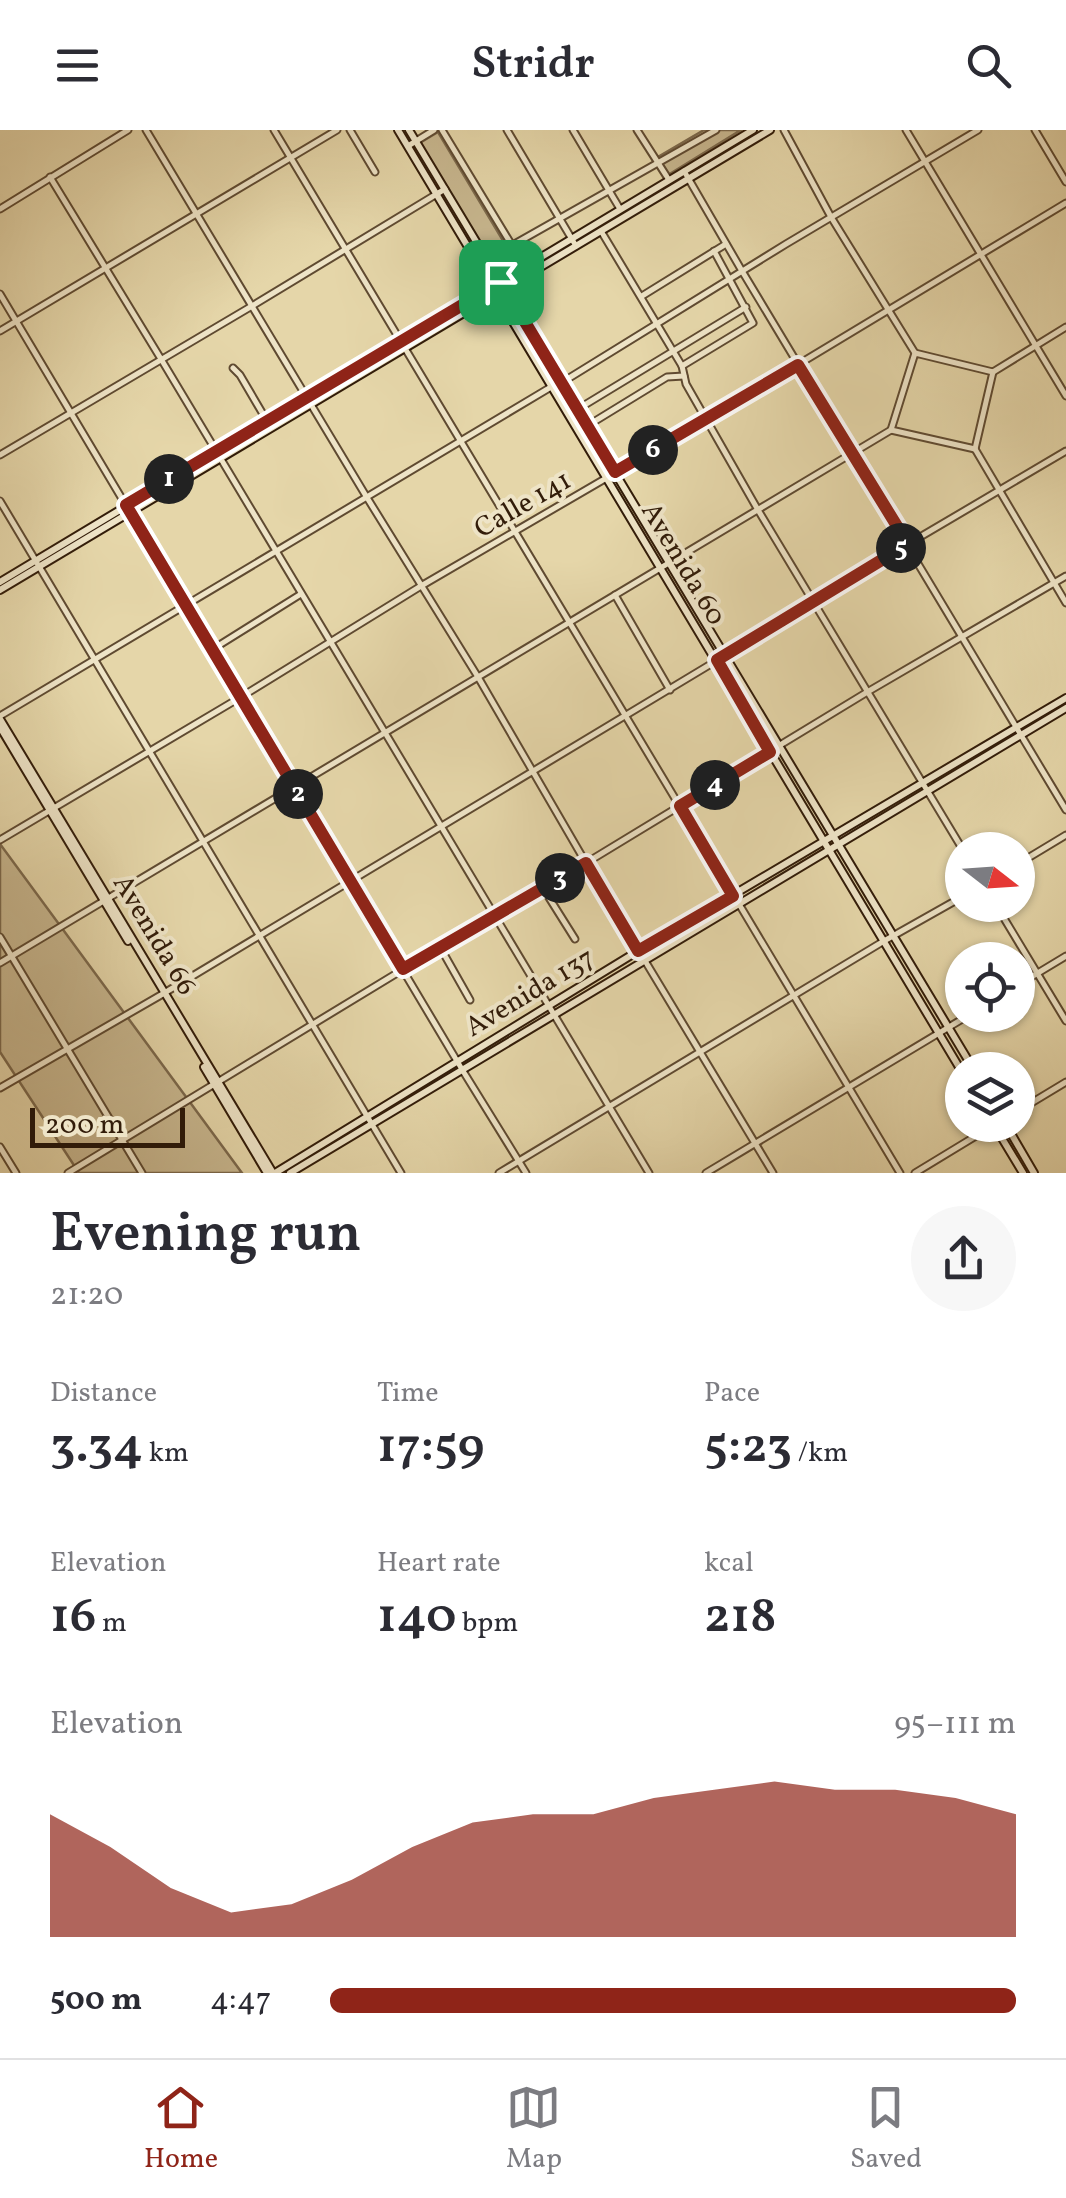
<!DOCTYPE html>
<meta charset="utf-8">
<style>
:root{--surface:#fff;--page:#f7f7f7;--text:#2b2b33;--muted:#7c7c81;--line:#e1e1e2;--accent:#8f2418}
body{margin:0;font-family:Vollkorn,serif;background:var(--page);color:var(--text);height:100vh;display:flex;flex-direction:column;font-size:38px;white-space:nowrap}
*{box-sizing:border-box;margin:0}
p{font-size:32px;color:var(--muted)}
.icon{flex:none;width:55px;height:55px;fill:none;stroke:currentColor;stroke-width:2;stroke-linecap:round;stroke-linejoin:round}
.map{position:relative;height:1043px;overflow:hidden}
.details{display:flex;flex-direction:column;background:var(--surface);flex:1}
.details>*{flex:none}
.needle{width:65px;rotate:107deg}
.buttons{position:absolute;left:945px;top:702px;display:grid;gap:20px}
.buttons a{display:grid;place-items:center;width:90px;height:90px;border-radius:50%;background:var(--surface);box-shadow:0 2px 8px #0004;font-size:50px}
.scale{position:absolute;left:30px;bottom:25px;width:155px;box-sizing:border-box;padding-left:10px;border:5px solid #321c09;border-top:0;font-size:28px;line-height:35px;white-space:nowrap;color:#321c09;-webkit-text-stroke:8px #eee4c7;paint-order:stroke}
.pin{position:absolute;display:grid;place-items:center;width:85px;height:85px;color:#fff;margin:-42px;border-radius:20px;box-shadow:0 5px 15px #0006}
.km{position:absolute;width:50px;height:50px;margin:-25px;border-radius:50%;background:#222;color:#fff;font-size:28px;line-height:50px;text-align:center}
.round{display:grid;place-items:center;flex:none;width:105px;height:105px;border-radius:52px;background:var(--page)}
.summary{display:flex;align-items:center;justify-content:space-between;height:170px;padding:0 50px}
h1{font-size:55px;font-weight:600;line-height:75px}
.metrics{display:grid;grid-template-columns:repeat(3,1fr);gap:15px;height:170px;padding:10px 50px}
.metrics div{display:grid;align-content:center}
.metrics b{font-size:50px;font-weight:600}
.metrics small{font-size:28px;font-weight:400}
.metrics p{font-size:28px}
.chart{height:280px;padding:20px 50px}
.chart p{display:flex;justify-content:space-between}
.chart svg{width:100%;height:180px;margin-top:10px;fill:var(--accent);opacity:.7}
ul{padding:0 50px;list-style:none;font-size:32px}
li{display:grid;grid-template-columns:160px 120px 1fr;align-items:center;height:75px}
li i{height:25px;border-radius:12px;background:var(--accent)}
header{display:flex;justify-content:space-between;align-items:center;height:130px;padding:0 50px;background:var(--surface);font-size:45px;font-weight:600}
.tabs{display:flex;justify-content:space-around;align-items:center;height:140px;border-top:2px solid var(--line);background:var(--surface);font-size:28px;color:var(--muted)}
.tabs a{display:grid;justify-items:center;gap:5px}
.tabs .selected{color:var(--accent)}
.map>svg:first-child{display:block}
.green{fill:#c7b68e;stroke:#7c694c;stroke-width:2.5}
.lines{fill:none;stroke-linecap:round;stroke-linejoin:round}
.street-casing{stroke:#5f4a31;stroke-width:9}
.secondary-casing{stroke:#321c09;stroke-width:10}
.street{stroke:#eee4c7;stroke-width:5}
.secondary{stroke:#eee4c7;stroke-width:6}
.route-casing{stroke:#fff;stroke-width:20}
.route{stroke:#8f2418;stroke-width:12}
.labels{text-anchor:middle;stroke-width:8;stroke-linejoin:round;paint-order:stroke}
.street-label{font-size:28px;fill:#321c09;stroke:#eee4c7}
</style>
<header><svg class="icon" aria-label="menu" viewBox="0 0 24 24"><path d="M4 6h16M4 12h16M4 18h16"/></svg>Stridr<svg class="icon" aria-label="search" viewBox="0 0 24 24"><circle cx="10" cy="10" r="6"/><path d="M15 15l6 6"/></svg></header>
<div class="map">
<svg width="1066" height="1043" viewBox="0 0 1066 1043">
<rect width="100%" height="100%" fill="#e5d6a9"/>
<filter id="stains"><feTurbulence type="fractalNoise" baseFrequency=".002" numOctaves="4"/><feColorMatrix values="0 0 0 0 .2 0 0 0 0 .09 0 0 0 0 .02 0 0 0 .5 -.17"/></filter>
<radialGradient id="worn" r=".72"><stop offset=".6" stop-color="#630" stop-opacity="0"/><stop offset="1" stop-color="#630" stop-opacity=".3"/></radialGradient>
<g class="green">
<polygon points="704,0 741,0 668,45 658,27"/>
<polygon points="438,2 520,139 500,151 418,14"/>
<polygon points="0,714 242,1043 79,1043 0,922"/>
</g>
<g class="lines">
<g class="street-casing">
<g id="street">
<polyline points="146,0 366,366 478,547 586,733 773,1043"/>
<polyline points="274,0 733,765"/>
<polyline points="350,0 375,42"/>
<polyline points="442,0 525,137"/>
<polyline points="507,0 576,116"/>
<polyline points="573,0 620,79"/>
<polyline points="637,0 669,50"/>
<polyline points="784,0 831,87 915,223"/>
<polyline points="906,0 1066,266"/>
<polyline points="1035,0 1066,52"/>
<polyline points="408,16 434,0"/>
<polyline points="684,41 742,141 1066,680"/>
<polyline points="50,47 161,229 649,1043"/>
<polyline points="0,79 128,0"/>
<polyline points="601,101 682,236 686,254 758,380 963,720"/>
<polyline points="511,116 716,0"/>
<polyline points="0,164 463,941 526,1043"/>
<polyline points="642,166 726,114"/>
<polyline points="0,201 337,0"/>
<polyline points="682,236 753,193 714,121"/>
<polyline points="233,238 240,245 267,291"/>
<polyline points="993,242 1066,197"/>
<polyline points="561,253 786,114 978,0"/>
<polyline points="578,279 746,177"/>
<polyline points="587,296 667,247 684,246"/>
<polyline points="891,300 915,223 993,242"/>
<polyline points="891,300 975,319"/>
<polyline points="975,319 1066,473"/>
<polyline points="975,319 993,242"/>
<polyline points="0,325 252,176 445,59"/>
<polyline points="0,371 401,1043"/>
<polyline points="615,465 670,560"/>
<polyline points="213,519 301,464"/>
<polyline points="725,525 813,470 1066,321"/>
<polyline points="0,586 551,257"/>
<polyline points="0,710 241,567 421,456 706,290 1066,73"/>
<polyline points="1018,734 1066,705"/>
<polyline points="543,758 575,809"/>
<polyline points="739,774 900,1043"/>
<polyline points="996,775 1066,891"/>
<polyline points="0,807 142,1043"/>
<polyline points="440,817 470,870"/>
<polyline points="0,833 891,300"/>
<polyline points="1018,855 1066,826"/>
<polyline points="0,958 161,865 716,531"/>
<polyline points="1018,981 1066,952"/>
<polyline points="0,1017 16,1043"/>
<polyline points="68,1043 440,817 586,733 869,561 1066,446"/>
<polyline points="499,1043 884,811 962,767"/>
<polyline points="706,1043 969,885"/>
<polyline points="915,1043 994,995"/>
</g>
</g>
<g class="secondary-casing">
<g id="secondary">
<polyline points="398,0 962,942"/>
<polyline points="409,0 974,940"/>
<polyline points="0,452 753,0"/>
<polyline points="0,460 770,0"/>
<polyline points="0,589 273,1043"/>
<polyline points="0,597 128,811"/>
<polyline points="204,937 267,1043"/>
<polyline points="994,995 1023,1043"/>
<polyline points="1006,995 1034,1043"/>
<polyline points="275,1043 638,821 1066,568"/>
<polyline points="290,1043 1066,578"/>
</g>
</g>
<use href="#street" class="street"/>
<use href="#secondary" class="secondary"/>
</g>
<g class="lines">
<g class="route-casing">
<polygon id="route" points="501,152 615,342 798,235 908,414 717,530 770,622 680,676 733,766 638,821 586,733 403,839 126,375"/>
</g>
<use href="#route" class="route"/>
</g>
<g class="labels">
<g class="street-label">
<text transform="translate(522 373) rotate(-30)" y="10">Calle 141</text>
<text transform="translate(685 433) rotate(59)" y="10">Avenida 60</text>
<text transform="translate(156 804) rotate(59)" y="10">Avenida 66</text>
<text transform="translate(529 861) rotate(-31)" y="10">Avenida 137</text>
</g>
</g>
<rect width="100%" height="100%" filter="url(#stains)"/>
<rect width="100%" height="100%" fill="url(#worn)"/>
</svg>
<div class="buttons">
<a><svg class="needle" viewBox="-14 -14 28 28"><path d="M0-13l5 13h-10z" fill="#e53935"/><path d="M0 13l5-13h-10z" fill="#7c7c81"/></svg></a>
<a><svg class="icon" aria-label="locate" viewBox="0 0 24 24"><circle cx="12" cy="12" r="6"/><path d="M12 2v4M12 18v4M2 12h4M18 12h4"/></svg></a>
<a><svg class="icon" aria-label="layers" viewBox="0 0 24 24"><path d="M12 4l9 5-9 5-9-5zM3 14l9 5 9-5"/></svg></a>
</div>
<div class="scale">200 m</div>
<div class="pin" style="left:501px;top:152px;background:#1e9e55"><svg class="icon" aria-label="arrive" viewBox="0 0 24 24"><path d="M6 21V4h12l-3 4 3 4H6"/></svg></div>
<b class="km" style="left:169px;top:349px">1</b>
<b class="km" style="left:298px;top:664px">2</b>
<b class="km" style="left:560px;top:748px">3</b>
<b class="km" style="left:715px;top:655px">4</b>
<b class="km" style="left:901px;top:418px">5</b>
<b class="km" style="left:653px;top:320px">6</b>
</div>
<section class="details">
<div class="summary"><div><h1>Evening run</h1><p>21:20</p></div><a class="round"><svg class="icon" aria-label="share" viewBox="0 0 24 24"><path d="M12 15V3M7 8l5-5 5 5M5 13v7h14v-7"/></svg></a></div>
<div class="metrics">
<div><p>Distance</p><b>3.34<small> km</small></b></div>
<div><p>Time</p><b>17:59</b></div>
<div><p>Pace</p><b>5:23<small> /km</small></b></div>
</div>
<div class="metrics">
<div><p>Elevation</p><b>16<small> m</small></b></div>
<div><p>Heart rate</p><b>140<small> bpm</small></b></div>
<div><p>kcal</p><b>218</b></div>
</div>
<div class="chart"><p><span>Elevation</span>95–111 m</p>
<svg viewBox="0 0 160 44" preserveAspectRatio="none"><path d="M0 44V14L10 22L20 32L30 38L40 36L50 30L60 22L70 16L80 14L90 14L100 10L110 8L120 6L130 8L140 8L150 10L160 14V44z"/></svg>
</div>
<ul>
<li><b>500 m</b>4:47<i style="width:100%"></i></li>
</ul>
</section>
<nav class="tabs">
<a class="selected"><svg class="icon" aria-label="home" viewBox="0 0 24 24"><path d="M3 11l9-7 9 7M6 9v11h12V9"/></svg>Home</a>
<a><svg class="icon" aria-label="map" viewBox="0 0 24 24"><path d="M3 6l6-2 6 2 6-2v14l-6 2-6-2-6 2zM9 4v14M15 6v14"/></svg>Map</a>
<a><svg class="icon" aria-label="saved" viewBox="0 0 24 24"><path d="M7 4h10v16l-5-4-5 4z"/></svg>Saved</a>
</nav>
